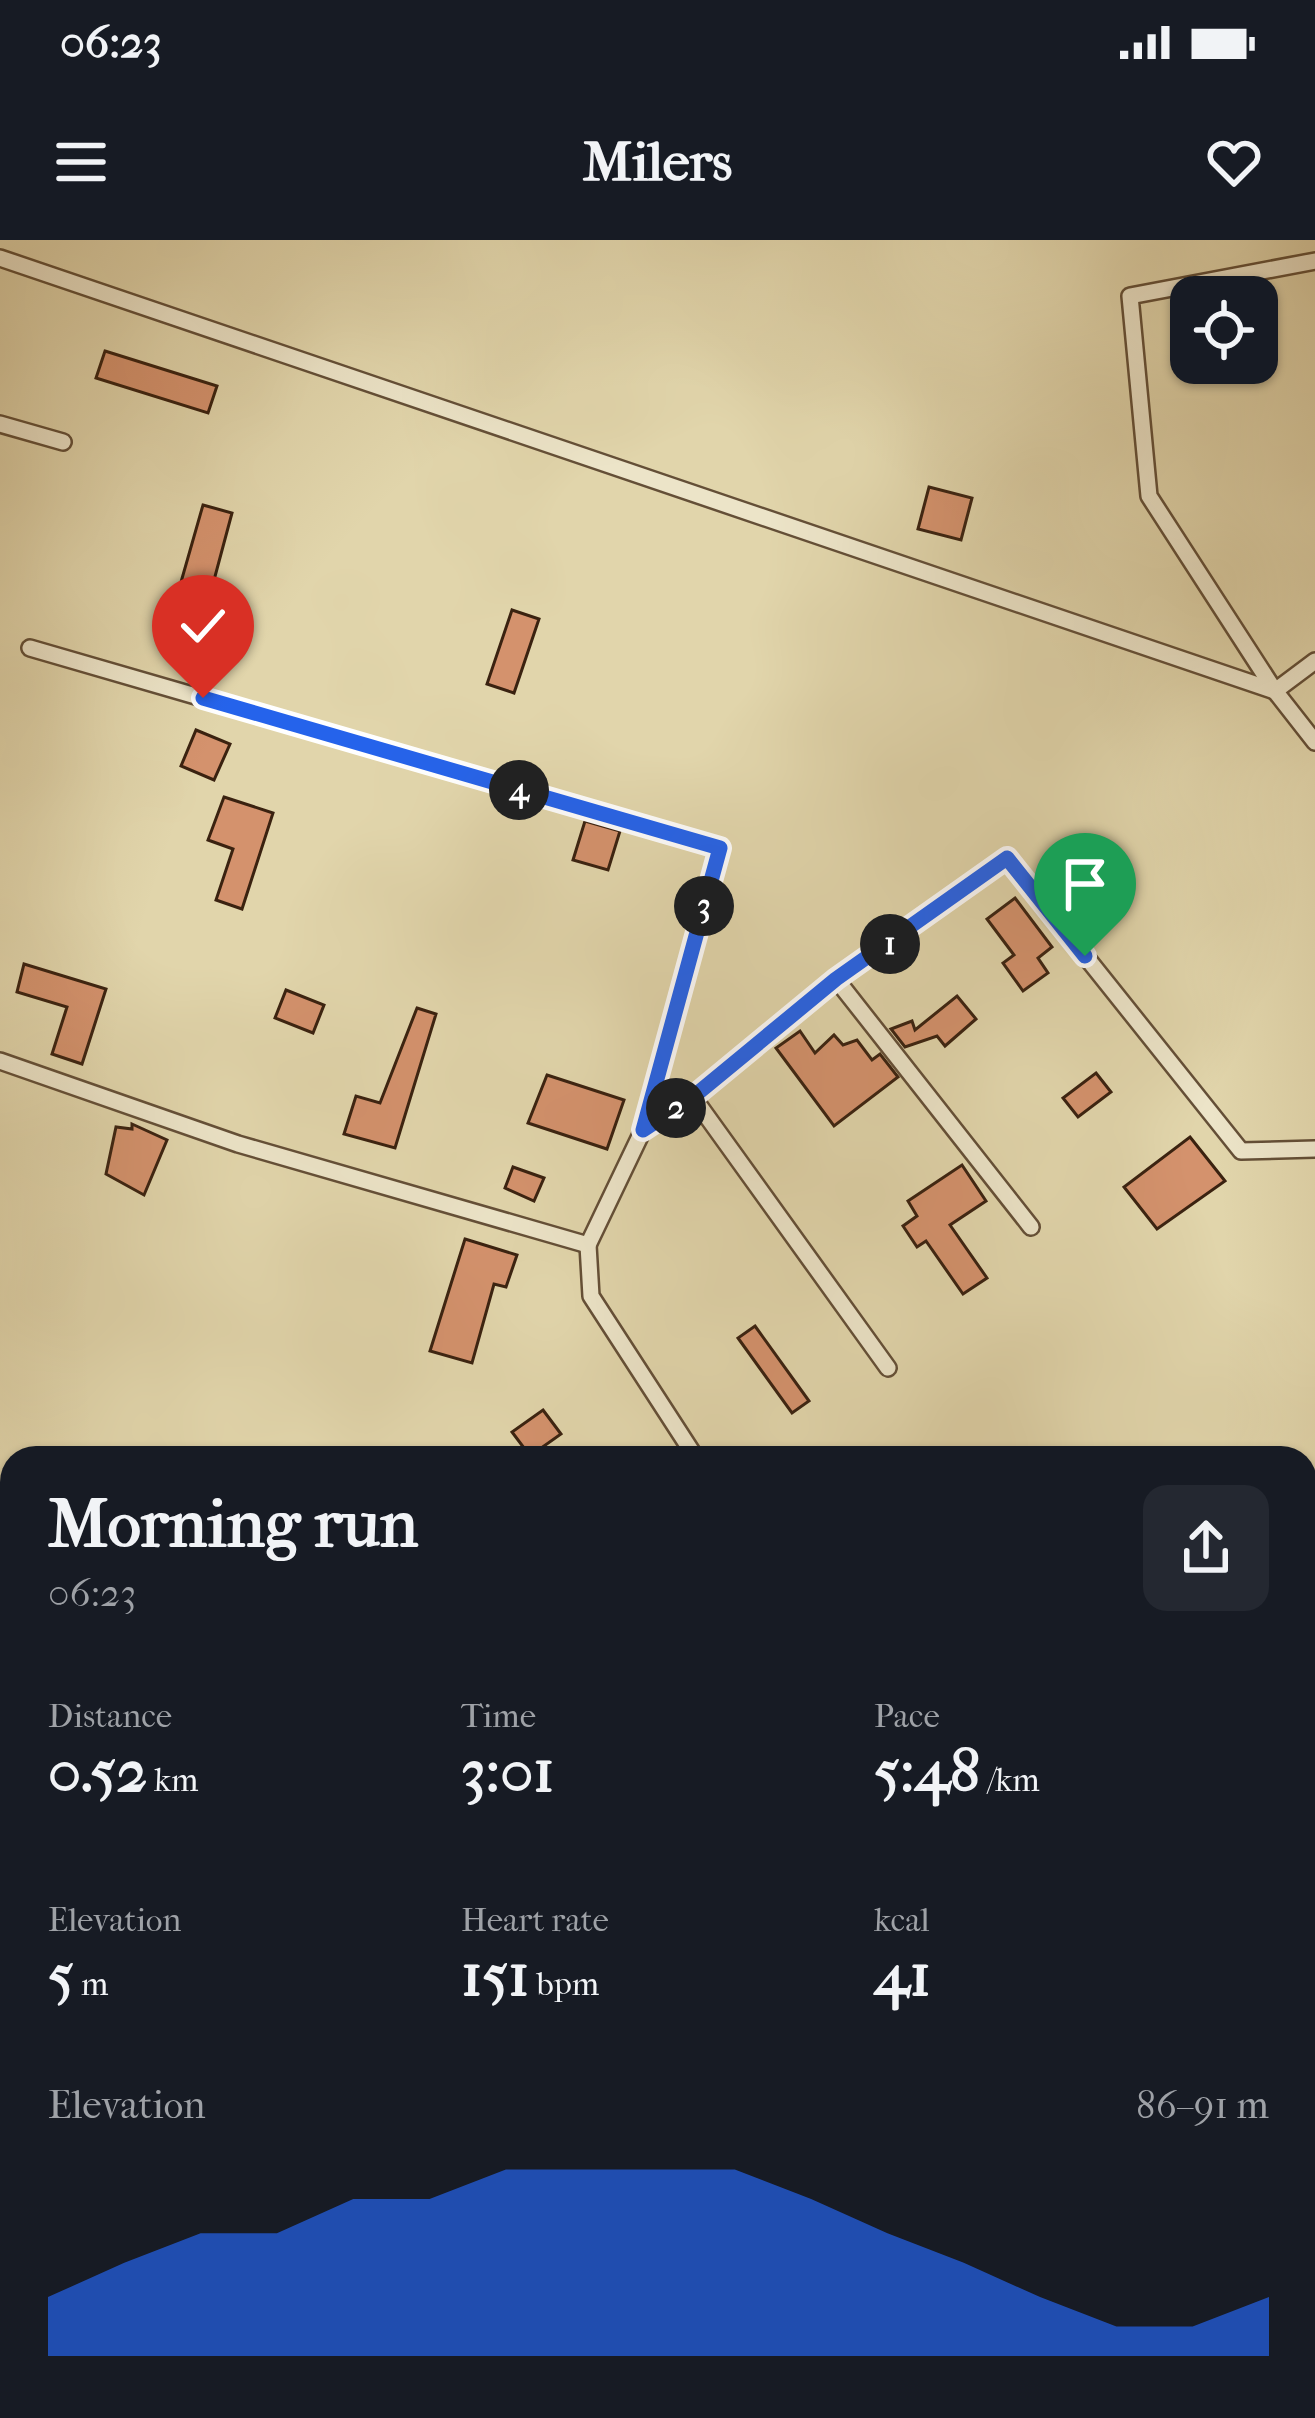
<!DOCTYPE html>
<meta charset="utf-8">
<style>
:root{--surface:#171b24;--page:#242831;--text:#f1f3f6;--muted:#9ea1a6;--accent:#2563eb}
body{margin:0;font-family:"IM FELL French Canon",serif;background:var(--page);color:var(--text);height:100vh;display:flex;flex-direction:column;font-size:45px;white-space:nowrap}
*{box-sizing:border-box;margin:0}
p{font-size:39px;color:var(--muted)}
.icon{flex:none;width:66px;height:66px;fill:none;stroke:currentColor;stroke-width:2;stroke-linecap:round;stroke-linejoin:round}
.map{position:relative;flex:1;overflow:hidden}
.side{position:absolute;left:0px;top:1206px;width:1317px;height:972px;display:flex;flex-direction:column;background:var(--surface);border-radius:36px 36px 0 0;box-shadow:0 3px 9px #0004}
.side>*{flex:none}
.controls{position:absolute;left:1170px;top:36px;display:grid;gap:24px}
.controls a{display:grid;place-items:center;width:108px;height:108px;border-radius:24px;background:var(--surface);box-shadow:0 3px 9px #0004;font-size:60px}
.pin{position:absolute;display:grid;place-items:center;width:102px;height:102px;color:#fff;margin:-123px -51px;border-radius:50% 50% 50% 0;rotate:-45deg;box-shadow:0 0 12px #0007}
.pin .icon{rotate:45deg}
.km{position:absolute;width:60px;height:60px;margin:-30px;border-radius:50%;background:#222;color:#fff;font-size:33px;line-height:60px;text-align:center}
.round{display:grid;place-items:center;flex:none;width:126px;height:126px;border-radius:24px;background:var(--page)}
.head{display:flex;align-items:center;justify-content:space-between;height:204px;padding:0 48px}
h1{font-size:66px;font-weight:700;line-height:90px}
.figures{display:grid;grid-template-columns:repeat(3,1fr);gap:18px;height:204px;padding:12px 48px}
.figures div{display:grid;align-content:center}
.figures b{font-size:60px;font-weight:700}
.figures small{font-size:33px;font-weight:400}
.figures p{font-size:33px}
.chart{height:336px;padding:24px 48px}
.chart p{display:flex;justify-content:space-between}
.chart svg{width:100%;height:216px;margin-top:12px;fill:var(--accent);opacity:.7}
.status{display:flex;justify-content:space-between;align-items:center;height:84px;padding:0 60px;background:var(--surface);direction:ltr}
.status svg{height:33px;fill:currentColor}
header{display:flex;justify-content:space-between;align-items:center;height:156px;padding:0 48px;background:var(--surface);font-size:54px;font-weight:700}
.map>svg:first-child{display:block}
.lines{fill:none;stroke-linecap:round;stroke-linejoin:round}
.stream{stroke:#717c6f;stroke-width:6}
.building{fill:#d4926d;stroke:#3a2210;stroke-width:3}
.minor-casing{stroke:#644f37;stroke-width:20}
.minor{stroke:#ece4c8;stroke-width:15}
.route-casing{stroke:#fff;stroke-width:24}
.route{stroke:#2563eb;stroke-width:15}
</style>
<div class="status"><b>06:23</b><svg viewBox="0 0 49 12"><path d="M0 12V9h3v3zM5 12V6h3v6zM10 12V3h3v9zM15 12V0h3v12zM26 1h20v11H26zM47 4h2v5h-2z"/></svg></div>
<header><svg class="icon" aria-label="menu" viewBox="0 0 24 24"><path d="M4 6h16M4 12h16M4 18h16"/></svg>Milers<svg class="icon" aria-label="heart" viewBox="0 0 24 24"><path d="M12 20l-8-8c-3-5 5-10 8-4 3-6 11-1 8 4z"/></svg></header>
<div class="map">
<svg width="1315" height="2178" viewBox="0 0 1315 2178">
<rect width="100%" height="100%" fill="#e1d5ab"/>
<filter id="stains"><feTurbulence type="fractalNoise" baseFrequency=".00167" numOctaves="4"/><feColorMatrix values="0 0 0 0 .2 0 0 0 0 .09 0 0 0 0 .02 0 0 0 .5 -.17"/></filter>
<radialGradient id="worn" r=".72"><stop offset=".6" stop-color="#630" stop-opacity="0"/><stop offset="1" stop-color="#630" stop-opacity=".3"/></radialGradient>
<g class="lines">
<g class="stream">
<polyline points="0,1593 12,1597"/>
<polyline points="868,2166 873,2178"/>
</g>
</g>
<g class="building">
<polygon points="105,111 217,146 208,173 96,138"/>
<polygon points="929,247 972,258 961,300 918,289"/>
<polygon points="203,265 232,273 210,355 232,362 222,393 171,377"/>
<polygon points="512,370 539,379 514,453 487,444"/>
<polygon points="196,490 230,504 214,540 181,526"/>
<polygon points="224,557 273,573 242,669 216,660 233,609 208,600"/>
<polygon points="585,581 620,591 608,630 573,620"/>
<polygon points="1015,658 1052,707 1038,718 1048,733 1023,751 1003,723 1014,715 987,679"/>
<polygon points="24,724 106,749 82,824 52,814 67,767 17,752"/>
<polygon points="286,750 324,765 313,793 275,778"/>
<polygon points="957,756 976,779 945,806 937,796 905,807 891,789 912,781 915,790"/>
<polygon points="417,768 436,774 395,908 344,894 356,856 380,863"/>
<polygon points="800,791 815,813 834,795 843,805 857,800 872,820 880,814 898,837 834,886 776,808"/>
<polygon points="1096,833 1111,852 1078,877 1063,858"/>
<polygon points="547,835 624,860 607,909 528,883"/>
<polygon points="132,884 167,900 144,955 106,934 116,887 132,889"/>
<polygon points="1190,897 1225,941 1157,989 1124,947"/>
<polygon points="962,925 986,961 950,985 987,1038 963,1054 926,1001 917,1007 903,986 917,976 908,961"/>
<polygon points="513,927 544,938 534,961 505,948"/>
<polygon points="465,999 517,1015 506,1047 494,1044 472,1123 430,1111"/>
<polygon points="755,1086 809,1161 792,1173 738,1098"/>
<polygon points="543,1170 561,1194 530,1216 512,1192"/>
</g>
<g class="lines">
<g class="minor-casing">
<g id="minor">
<polyline points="0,18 1275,451"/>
<polyline points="0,184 63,202"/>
<polyline points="30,408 720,608 643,890"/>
<polyline points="1315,421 1275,451 1315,502"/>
<polyline points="1275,451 1149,256 1130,56 1315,21"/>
<polyline points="836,739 1031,987"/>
<polyline points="0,821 238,904 588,1005 643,890 693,857 836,739 1007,618 1241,911 1315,909"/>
<polyline points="693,857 888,1128"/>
<polyline points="588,1005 591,1056 696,1218"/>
<polyline points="0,2137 12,2129"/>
<polyline points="86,2166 95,2178"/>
</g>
</g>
<use href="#minor" class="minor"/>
</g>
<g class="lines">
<g class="route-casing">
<polyline id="route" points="203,458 720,608 643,890 693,857 836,739 1007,618 1085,716"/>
</g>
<use href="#route" class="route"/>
</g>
<rect width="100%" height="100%" filter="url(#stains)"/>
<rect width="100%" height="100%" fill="url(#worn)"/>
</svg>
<div class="controls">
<a><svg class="icon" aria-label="locate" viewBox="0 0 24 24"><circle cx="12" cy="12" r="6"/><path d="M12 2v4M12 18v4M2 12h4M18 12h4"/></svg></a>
</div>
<div class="pin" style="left:1085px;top:716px;background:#1e9e55"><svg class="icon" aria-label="arrive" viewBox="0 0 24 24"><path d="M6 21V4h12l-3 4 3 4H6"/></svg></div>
<div class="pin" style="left:203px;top:458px;background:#d93025"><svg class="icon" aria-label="check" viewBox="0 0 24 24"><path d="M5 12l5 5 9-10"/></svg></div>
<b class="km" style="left:890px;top:704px">1</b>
<b class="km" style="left:676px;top:868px">2</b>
<b class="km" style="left:704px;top:666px">3</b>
<b class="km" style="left:519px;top:550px">4</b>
<section class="side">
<div class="head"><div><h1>Morning run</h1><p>06:23</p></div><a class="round"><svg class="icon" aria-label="share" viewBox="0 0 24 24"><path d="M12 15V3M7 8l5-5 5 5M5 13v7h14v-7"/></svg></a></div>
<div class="figures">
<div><p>Distance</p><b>0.52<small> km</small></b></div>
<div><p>Time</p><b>3:01</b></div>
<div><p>Pace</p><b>5:48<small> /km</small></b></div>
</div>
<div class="figures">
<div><p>Elevation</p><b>5<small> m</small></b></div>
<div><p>Heart rate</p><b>151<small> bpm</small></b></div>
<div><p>kcal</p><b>41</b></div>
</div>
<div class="chart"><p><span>Elevation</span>86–91 m</p>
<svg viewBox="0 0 160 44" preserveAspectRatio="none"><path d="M0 44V32L10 25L20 19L30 19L40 12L50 12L60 6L70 6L80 6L90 6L100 12L110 19L120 25L130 32L140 38L150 38L160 32V44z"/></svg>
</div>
</section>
</div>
